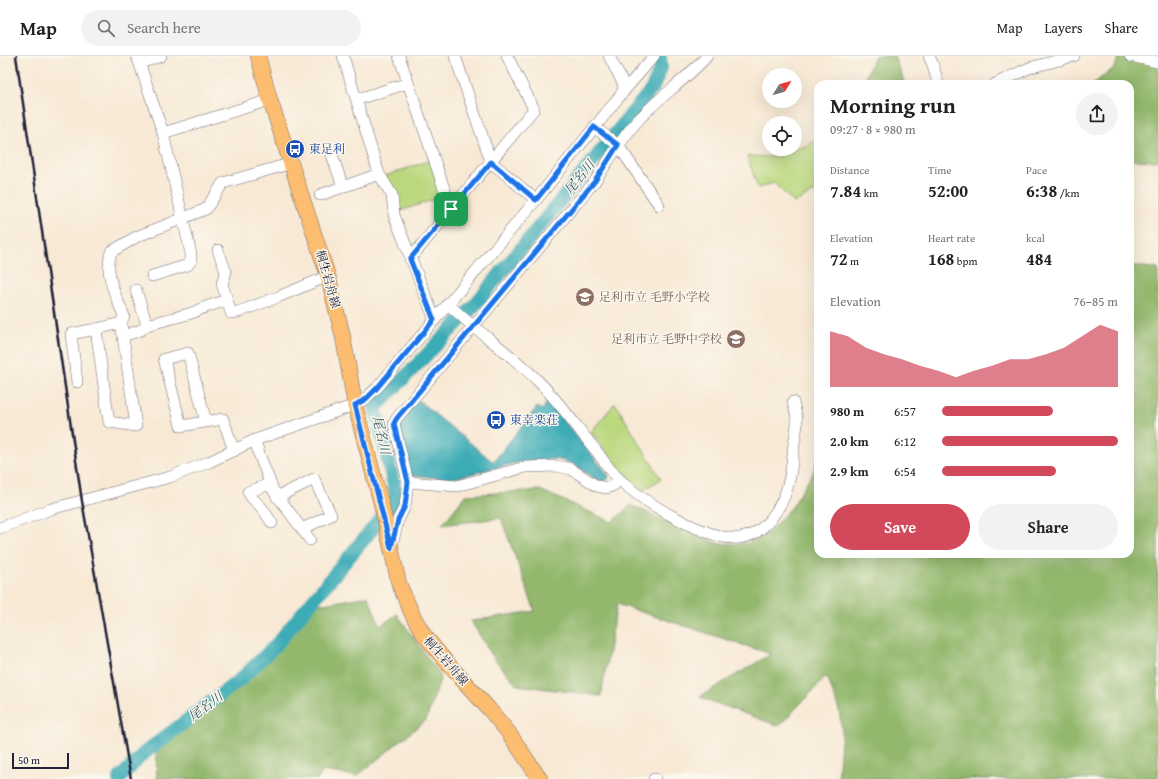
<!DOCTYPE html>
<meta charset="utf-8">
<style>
:root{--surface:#fff;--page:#f2f2f2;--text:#222;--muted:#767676;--line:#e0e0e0;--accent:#d1495b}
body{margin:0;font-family:"Gentium Book Plus","Noto Serif JP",serif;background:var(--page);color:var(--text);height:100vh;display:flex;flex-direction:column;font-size:15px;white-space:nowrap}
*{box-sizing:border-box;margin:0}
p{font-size:13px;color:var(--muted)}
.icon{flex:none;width:22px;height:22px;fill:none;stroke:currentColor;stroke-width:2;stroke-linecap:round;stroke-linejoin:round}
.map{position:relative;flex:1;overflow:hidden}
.panel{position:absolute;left:814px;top:24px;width:320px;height:478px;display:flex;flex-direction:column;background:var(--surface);border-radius:12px;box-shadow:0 4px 16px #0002}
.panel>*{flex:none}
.needle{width:26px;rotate:53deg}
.controls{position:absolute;left:762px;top:12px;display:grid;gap:8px}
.controls a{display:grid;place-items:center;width:40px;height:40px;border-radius:50%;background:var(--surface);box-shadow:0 4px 16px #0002;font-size:20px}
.scale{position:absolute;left:12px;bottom:10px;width:57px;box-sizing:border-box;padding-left:4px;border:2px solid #22223b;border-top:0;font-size:11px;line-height:14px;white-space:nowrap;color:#22223b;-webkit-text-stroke:3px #fbf7ec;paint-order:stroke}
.pin{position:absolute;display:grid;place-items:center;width:34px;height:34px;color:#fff;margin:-17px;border-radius:8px;box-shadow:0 2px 6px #0006}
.round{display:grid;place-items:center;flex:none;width:42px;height:42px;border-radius:21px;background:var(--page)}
.headline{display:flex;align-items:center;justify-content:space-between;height:68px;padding:0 16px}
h1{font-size:22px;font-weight:700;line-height:30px}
.figures{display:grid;grid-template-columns:repeat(3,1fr);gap:6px;height:68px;padding:4px 16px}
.figures div{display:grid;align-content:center}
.figures b{font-size:17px;font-weight:700}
.figures small{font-size:11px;font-weight:400}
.figures p{font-size:11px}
.chart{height:112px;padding:8px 16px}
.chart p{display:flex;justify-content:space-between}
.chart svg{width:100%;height:72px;margin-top:4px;fill:var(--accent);opacity:.7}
.cta{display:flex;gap:8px;margin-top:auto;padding:8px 16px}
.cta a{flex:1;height:46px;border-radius:24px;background:var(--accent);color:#fff;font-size:16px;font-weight:700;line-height:46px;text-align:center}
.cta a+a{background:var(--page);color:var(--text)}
ul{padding:0 16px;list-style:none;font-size:13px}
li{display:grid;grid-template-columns:64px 48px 1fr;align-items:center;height:30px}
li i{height:10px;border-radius:5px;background:var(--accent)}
header{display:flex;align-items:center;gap:24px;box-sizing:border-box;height:56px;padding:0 20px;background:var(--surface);border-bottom:1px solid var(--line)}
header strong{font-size:19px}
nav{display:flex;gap:22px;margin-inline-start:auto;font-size:14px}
.search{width:280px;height:36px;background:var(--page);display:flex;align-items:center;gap:10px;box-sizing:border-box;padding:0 14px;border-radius:22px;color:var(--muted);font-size:15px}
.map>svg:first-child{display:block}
.green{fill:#bad87e;stroke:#6e7d5c}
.forest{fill:#93b86d;stroke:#5a6d54}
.water{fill:#3aabb6;stroke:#2e6678}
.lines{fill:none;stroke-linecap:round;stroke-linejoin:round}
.stream{stroke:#3aabb6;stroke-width:2.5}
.river{stroke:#3aabb6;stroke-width:14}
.minor-casing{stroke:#6d6871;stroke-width:12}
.major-casing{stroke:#6d6871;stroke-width:16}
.minor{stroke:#fff;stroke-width:11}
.major{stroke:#fcbd6f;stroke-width:15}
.rail{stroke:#22223b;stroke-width:2.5}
.route-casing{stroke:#fff;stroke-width:8}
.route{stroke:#1a73e8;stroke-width:5}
.labels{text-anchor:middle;stroke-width:3;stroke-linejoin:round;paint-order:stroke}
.transit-label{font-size:12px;fill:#164399;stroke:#fbf7ec;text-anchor:start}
.street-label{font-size:12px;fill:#22223b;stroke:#fbf7ec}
.education-label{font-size:12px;fill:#785e54;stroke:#fbf7ec;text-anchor:start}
.water-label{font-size:13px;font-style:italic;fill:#2c596c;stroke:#fbf7ec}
</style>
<header>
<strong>Map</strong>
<div class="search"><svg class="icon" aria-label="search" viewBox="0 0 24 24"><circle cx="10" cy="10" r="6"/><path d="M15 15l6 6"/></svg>Search here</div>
<nav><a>Map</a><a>Layers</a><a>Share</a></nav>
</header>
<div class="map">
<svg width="1158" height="723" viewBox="0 0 1158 723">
<rect width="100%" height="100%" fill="#fbf7ec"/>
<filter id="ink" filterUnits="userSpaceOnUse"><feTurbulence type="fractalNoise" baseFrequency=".025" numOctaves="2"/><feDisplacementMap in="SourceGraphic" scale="8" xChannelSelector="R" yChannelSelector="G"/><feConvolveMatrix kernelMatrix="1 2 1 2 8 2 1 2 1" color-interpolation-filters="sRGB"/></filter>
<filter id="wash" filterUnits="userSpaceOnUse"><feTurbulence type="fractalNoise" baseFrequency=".012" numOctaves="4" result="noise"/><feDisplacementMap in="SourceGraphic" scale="16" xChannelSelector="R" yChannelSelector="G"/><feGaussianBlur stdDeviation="0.9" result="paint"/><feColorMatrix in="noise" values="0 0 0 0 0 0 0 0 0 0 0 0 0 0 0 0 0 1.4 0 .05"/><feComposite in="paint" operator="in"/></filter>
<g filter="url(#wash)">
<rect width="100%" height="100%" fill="#f8e9d5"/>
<g class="green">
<polygon points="816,85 818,89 818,134 794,147 774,127 758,132 747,100 778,101"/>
<polygon points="431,104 444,140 397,156 385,120"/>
<polygon points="615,347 661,423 643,434 614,408 591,376"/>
</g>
<g class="forest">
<polygon points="875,0 894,0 905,28 862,28"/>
<polygon points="1120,0 1134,0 1158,7 1158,105 1130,104 1130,28 1093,28 1114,12"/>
<polygon points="1130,209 1158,213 1158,723 838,723 842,674 839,654 827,620 779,670 699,641 771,598 617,548 601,640 517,629 495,604 471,565 535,555 501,462 442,469 466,439 540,434 612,466 631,449 715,487 740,488 751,486 775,469 792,451 813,417 818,401 818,498 1130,498"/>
<polygon points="368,540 380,570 397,558 441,621 426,664 357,720 323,715 318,723 157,723 156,695 243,625 257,612 278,592 316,547 324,548"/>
</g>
<polygon class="water" points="418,344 492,405 494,405 537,351 542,354 548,345 609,420 608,423 603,426 597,424 570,407 556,403 515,407 451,423 410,419 399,369 400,365"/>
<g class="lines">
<polyline class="stream" points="393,427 401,424"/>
<polyline class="river" points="119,723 143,698 241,623 275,590 393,448 396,439 395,434 375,352 473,251 652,33 661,12 660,0"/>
</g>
</g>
<g filter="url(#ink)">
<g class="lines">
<g class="minor-casing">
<g id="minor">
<polyline points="137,0 163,77 191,198 191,205 188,209 152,220"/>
<polyline points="343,0 379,118 392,139 394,159 435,264"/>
<polyline points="399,0 451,153"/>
<polyline points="455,0 491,106 536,144"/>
<polyline points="609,0 624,29 623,36"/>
<polyline points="929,0 933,9 938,28"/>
<polyline points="1130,0 1158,6"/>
<polyline points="140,7 161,0"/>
<polyline points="995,28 1029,12 1074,0"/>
<polyline points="358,43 408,27"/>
<polyline points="594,71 618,89 659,149"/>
<polyline points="163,77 270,44"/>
<polyline points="332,99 343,131"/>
<polyline points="320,139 379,118"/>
<polyline points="218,194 226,216 222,228 231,257 238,256 278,241 328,220"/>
<polyline points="410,203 534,53 507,0"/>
<polyline points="136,234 147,269"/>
<path d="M448 248C477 276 512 298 540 327 561 348 579 374 598 397 604 406 611 415 619 423 641 445 708 485 739 482 757 480 768 468 777 454 790 435 792 410 794 387 795 381 797 373 797 366 797 359 794 352 793 346"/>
<path d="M121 267 96 273 109 366 136 370 121 267 124 260C116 240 104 218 111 196L136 181 206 153 223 127 292 107"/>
<polyline points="123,280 141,274 147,269 192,257 203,252 227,244"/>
<polyline points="77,326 71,278 96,273"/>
<polyline points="206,366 188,297 164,303 181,370 223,363 234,395"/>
<polyline points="255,384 259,398 273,434 310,484"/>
<polyline points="408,426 457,430 525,411 557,410 571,413 597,430 607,432 614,429 619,423"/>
<polyline points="269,428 248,436 252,442 262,452 272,467"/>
<polyline points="277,441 314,423 331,459 302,473"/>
<polyline points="0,472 51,453 170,421 209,406 255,384 355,349 365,343 377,332 536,144 623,36 654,0"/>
<path d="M392 490 398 464 405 450 408 426 395 372 394 367 397 362 595 125C610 103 623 79 642 60 662 39 688 22 707 0"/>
<polyline points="654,723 655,723"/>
</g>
</g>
<g class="major-casing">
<polyline id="major" points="258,0 270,44 328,220 343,281 355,349 382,451 399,528 413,560 424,579 448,608 489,653 508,676 540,723"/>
</g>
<use href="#minor" class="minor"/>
<use href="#major" class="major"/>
<polyline class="rail" points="16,0 82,445 131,723"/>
</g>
</g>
<g class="lines" filter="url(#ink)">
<g class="route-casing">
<polygon id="route" points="594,71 618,89 595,125 397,362 394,367 395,372 408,426 405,450 398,464 391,492 355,349 366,343 377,332 434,264 410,203 491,106 536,144"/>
</g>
<use href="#route" class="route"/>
</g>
<defs>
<g id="bus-disc" transform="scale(1)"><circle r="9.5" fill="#1a4fb4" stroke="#fbf7ec"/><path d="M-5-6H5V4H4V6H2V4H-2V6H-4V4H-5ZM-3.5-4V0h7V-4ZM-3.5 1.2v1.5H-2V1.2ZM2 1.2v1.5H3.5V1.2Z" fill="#fff"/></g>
<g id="school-disc" transform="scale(1)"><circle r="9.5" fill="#8d6e63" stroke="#fbf7ec"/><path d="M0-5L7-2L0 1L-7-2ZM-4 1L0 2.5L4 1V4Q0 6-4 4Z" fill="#fff"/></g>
</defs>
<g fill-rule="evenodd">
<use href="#bus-disc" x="295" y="93"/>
<use href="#school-disc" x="585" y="241"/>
<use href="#school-disc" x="736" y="283"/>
<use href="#bus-disc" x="496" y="364"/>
</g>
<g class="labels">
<g class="transit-label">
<text x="309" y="97">東足利</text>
<text x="510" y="368">東幸楽荘</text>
</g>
<g class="street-label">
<text transform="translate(328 223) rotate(74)" y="4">桐生岩舟線</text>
<text transform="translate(446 605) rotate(49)" y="4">桐生岩舟線</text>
</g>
<g class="education-label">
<text x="599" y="245">足利市立 毛野小学校</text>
<text x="722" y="287" text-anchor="end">足利市立 毛野中学校</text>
</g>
<g class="water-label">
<text transform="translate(579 121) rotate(-51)" y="5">尾名川</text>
<text transform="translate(382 379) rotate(77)" y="5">尾名川</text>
<text transform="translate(205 650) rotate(-37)" y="5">尾名川</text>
</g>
</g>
</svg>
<div class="controls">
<a><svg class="needle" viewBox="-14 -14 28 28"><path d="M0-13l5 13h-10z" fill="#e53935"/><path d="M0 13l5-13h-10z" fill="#767676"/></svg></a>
<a><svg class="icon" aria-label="locate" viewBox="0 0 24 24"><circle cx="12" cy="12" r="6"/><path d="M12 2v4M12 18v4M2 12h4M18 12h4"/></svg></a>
</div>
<div class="scale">50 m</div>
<div class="pin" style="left:451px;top:153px;background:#1e9e55"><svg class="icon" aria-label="arrive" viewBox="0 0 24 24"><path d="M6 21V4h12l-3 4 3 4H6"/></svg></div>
<section class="panel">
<div class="headline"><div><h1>Morning run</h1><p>09:27 · 8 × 980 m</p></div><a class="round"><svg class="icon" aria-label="share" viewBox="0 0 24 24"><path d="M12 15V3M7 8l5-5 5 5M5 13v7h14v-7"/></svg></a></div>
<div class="figures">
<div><p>Distance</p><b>7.84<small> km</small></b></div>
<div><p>Time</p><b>52:00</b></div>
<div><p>Pace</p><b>6:38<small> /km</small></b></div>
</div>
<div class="figures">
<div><p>Elevation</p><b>72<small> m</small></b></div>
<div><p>Heart rate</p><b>168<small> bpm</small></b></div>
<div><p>kcal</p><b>484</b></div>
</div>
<div class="chart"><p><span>Elevation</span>76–85 m</p>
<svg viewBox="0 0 160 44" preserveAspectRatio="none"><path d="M0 44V10L10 13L20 20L30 24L40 27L50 31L60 34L70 38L80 34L90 31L100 27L110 27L120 24L130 20L140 13L150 6L160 10V44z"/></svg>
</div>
<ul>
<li><b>980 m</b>6:57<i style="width:63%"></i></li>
<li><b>2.0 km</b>6:12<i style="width:100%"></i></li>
<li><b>2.9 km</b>6:54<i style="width:65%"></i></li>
</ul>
<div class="cta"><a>Save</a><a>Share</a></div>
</section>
</div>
